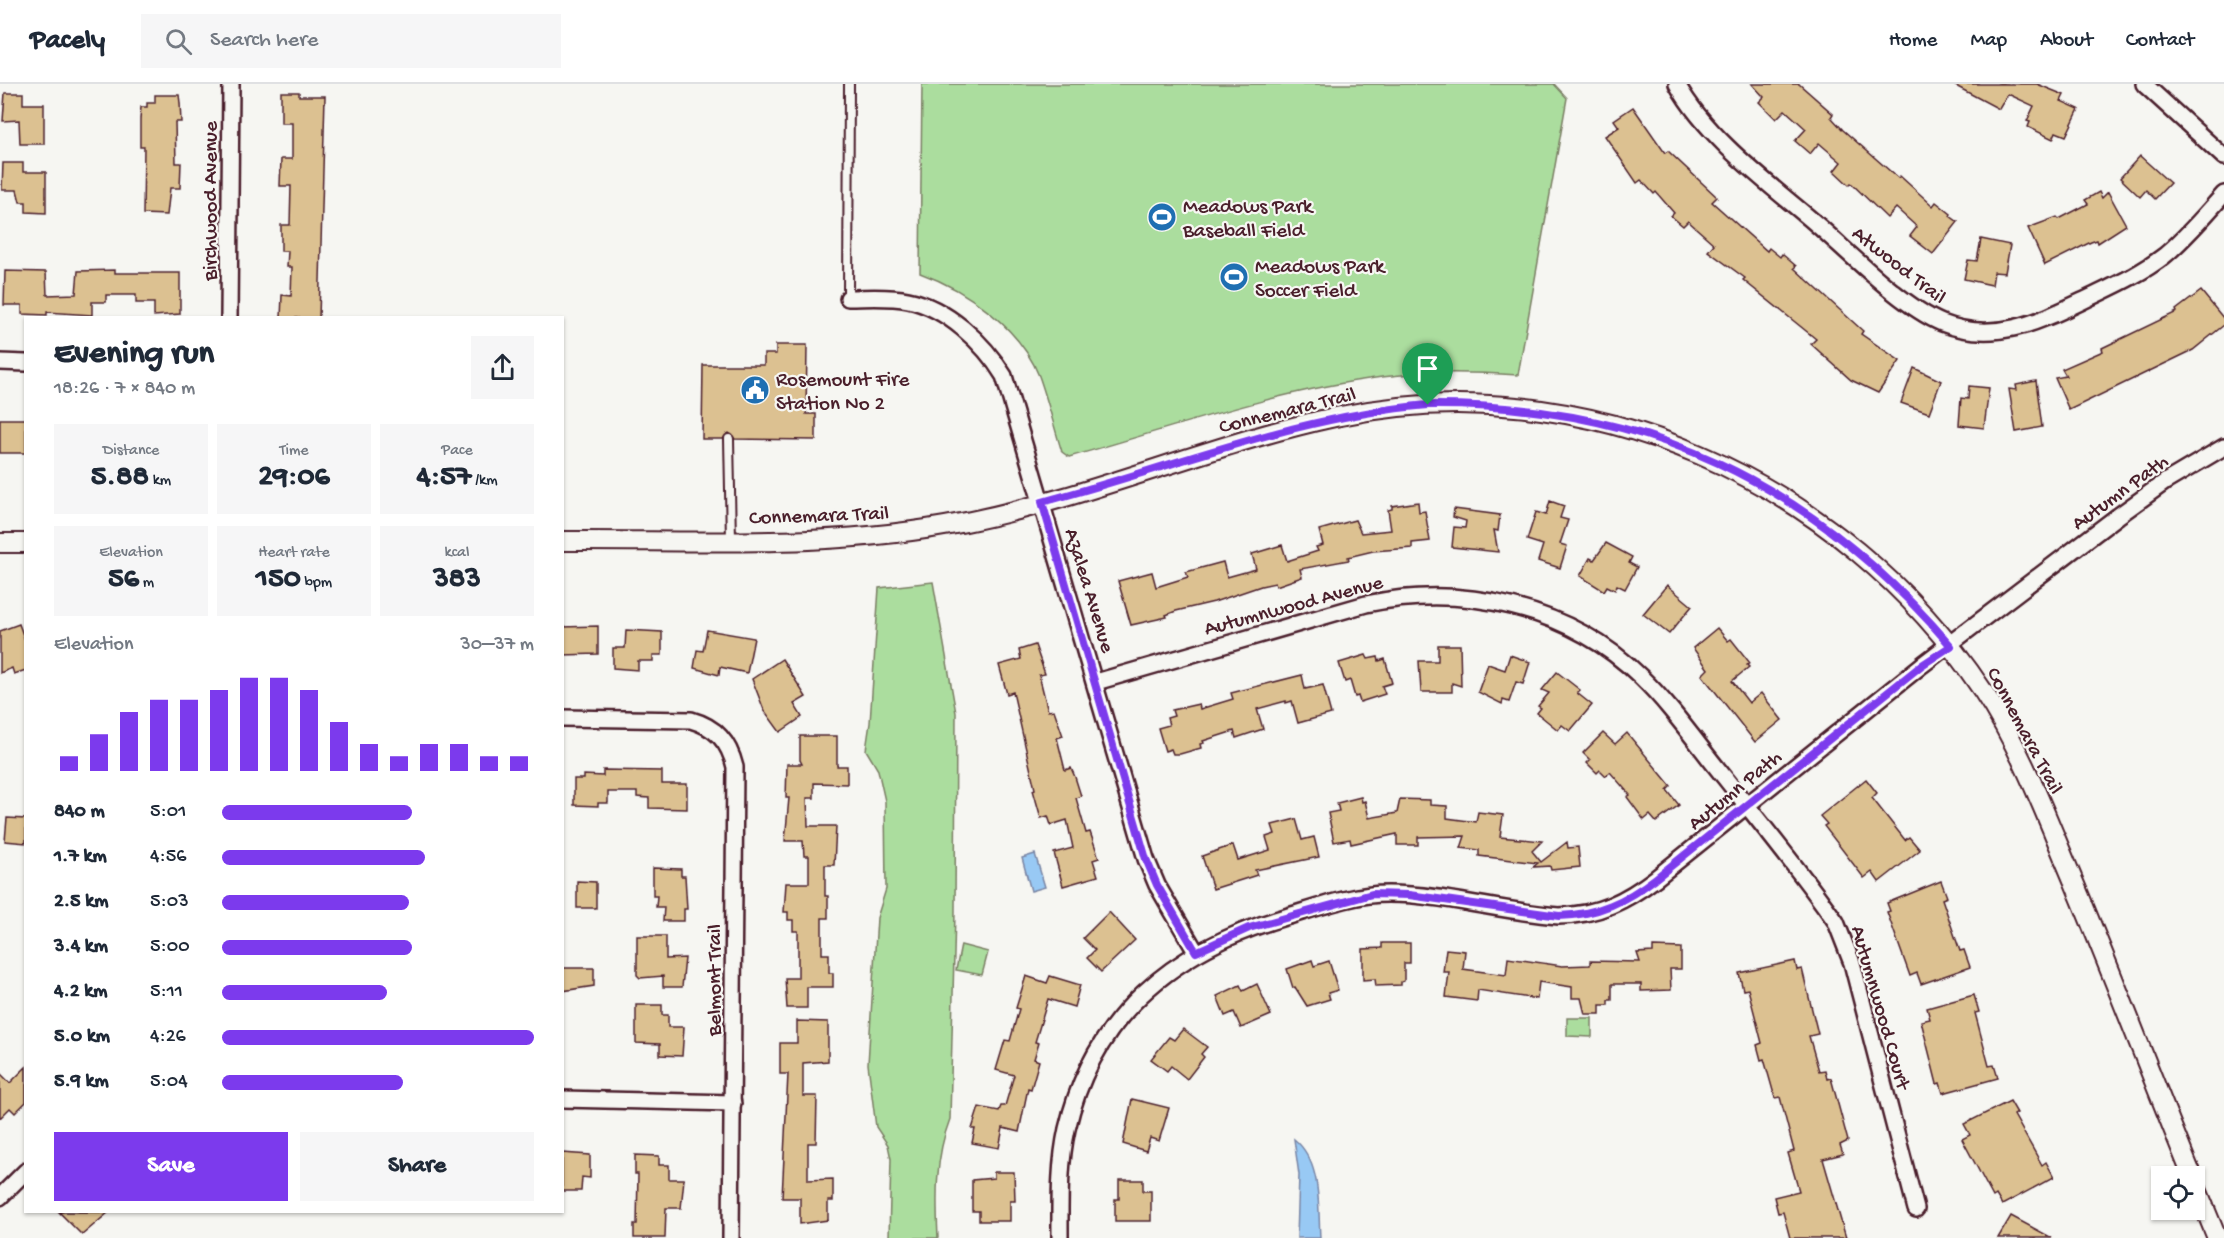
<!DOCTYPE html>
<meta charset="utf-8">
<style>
:root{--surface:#fff;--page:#f6f6f7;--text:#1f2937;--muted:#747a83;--line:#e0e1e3;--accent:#7c3aed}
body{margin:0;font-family:"Gochi Hand",sans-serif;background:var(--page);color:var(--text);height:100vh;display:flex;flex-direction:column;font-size:22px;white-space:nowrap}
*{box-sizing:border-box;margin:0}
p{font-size:20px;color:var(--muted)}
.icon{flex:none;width:33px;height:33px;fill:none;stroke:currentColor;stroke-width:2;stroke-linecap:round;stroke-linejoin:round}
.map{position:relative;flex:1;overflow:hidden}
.details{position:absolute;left:24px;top:232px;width:540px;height:897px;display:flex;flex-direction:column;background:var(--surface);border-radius:0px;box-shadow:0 2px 4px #0004}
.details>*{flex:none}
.buttons{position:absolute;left:2151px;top:1082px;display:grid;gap:12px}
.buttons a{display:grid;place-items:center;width:54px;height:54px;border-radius:0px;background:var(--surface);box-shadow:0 2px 4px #0004;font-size:30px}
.pin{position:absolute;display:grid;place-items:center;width:51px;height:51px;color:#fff;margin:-62px -26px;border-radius:50% 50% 50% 0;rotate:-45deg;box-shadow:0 0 6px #0007}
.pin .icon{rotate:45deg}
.round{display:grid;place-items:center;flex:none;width:63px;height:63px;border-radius:0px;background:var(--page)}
.head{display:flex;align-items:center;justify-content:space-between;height:102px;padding:0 30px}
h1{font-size:33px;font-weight:800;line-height:45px}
.figures{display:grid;grid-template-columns:repeat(3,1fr);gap:9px;height:102px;padding:6px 30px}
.figures div{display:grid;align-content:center;border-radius:0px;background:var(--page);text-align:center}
.figures b{font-size:30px;font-weight:800}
.figures small{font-size:16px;font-weight:400}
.figures p{font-size:16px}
.chart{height:168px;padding:12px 30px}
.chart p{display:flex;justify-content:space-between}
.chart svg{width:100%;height:108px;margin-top:6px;stroke:var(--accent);stroke-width:6}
.action{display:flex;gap:12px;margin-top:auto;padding:12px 30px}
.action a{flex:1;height:69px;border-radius:0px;background:var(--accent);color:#fff;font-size:24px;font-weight:800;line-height:69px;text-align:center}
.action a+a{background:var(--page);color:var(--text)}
ul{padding:0 30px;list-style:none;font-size:20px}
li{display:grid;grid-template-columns:96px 72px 1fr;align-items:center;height:45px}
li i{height:15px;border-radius:8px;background:var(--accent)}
header{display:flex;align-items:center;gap:36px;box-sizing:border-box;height:84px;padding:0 30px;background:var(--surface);border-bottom:2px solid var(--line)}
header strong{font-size:28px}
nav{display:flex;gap:33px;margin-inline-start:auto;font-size:21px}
.search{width:420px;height:54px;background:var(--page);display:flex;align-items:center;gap:15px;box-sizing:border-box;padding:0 21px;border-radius:0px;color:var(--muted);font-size:22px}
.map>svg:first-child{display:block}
.green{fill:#abdd9e;stroke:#7a7e64;stroke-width:1.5}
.water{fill:#98c9f4;stroke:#7985a4;stroke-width:1.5}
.building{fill:#dcc191;stroke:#4a1f2b;stroke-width:1.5}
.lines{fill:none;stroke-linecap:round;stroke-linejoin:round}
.service-casing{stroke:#4a1f2b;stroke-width:12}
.minor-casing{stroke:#4a1f2b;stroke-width:20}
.tertiary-casing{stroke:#4a1f2b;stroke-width:22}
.service{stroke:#f6f6f2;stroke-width:8}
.minor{stroke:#f6f6f2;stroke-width:15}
.tertiary{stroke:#f6f6f2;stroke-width:18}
.route-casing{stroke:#fff;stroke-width:12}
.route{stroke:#7c3aed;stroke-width:8}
.labels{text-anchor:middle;stroke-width:4.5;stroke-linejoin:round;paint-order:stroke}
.street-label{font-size:21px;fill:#4a1f2b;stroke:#f6f6f2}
.poi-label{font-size:21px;fill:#4a1f2b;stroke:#f6f6f2;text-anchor:start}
</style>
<header>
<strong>Pacely</strong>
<div class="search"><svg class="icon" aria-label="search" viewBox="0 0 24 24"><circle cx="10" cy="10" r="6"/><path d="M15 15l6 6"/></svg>Search here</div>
<nav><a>Home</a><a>Map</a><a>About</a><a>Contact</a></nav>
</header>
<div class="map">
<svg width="2224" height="1154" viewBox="0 0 2224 1154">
<rect width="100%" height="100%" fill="#f6f6f2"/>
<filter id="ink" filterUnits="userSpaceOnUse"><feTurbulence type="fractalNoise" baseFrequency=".0167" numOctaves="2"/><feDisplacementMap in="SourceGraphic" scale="12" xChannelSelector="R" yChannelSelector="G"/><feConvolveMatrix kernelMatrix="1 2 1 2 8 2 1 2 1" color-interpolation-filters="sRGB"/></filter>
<g filter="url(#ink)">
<g class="green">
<path d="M922 0H1554L1567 14 1518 291C1473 288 1427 287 1382 293 1275 307 1172 344 1069 373L1062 368C1054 343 1048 317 1039 292 1020 244 967 206 920 189Z"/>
<path d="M933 498 956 629 955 828 950 1035C935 1074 936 1113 938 1154H889L891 1075 888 1061 876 1043 868 980 877 834 886 805 885 717 878 686 866 666 870 639 879 504Z"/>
<polygon points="961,861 988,868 982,891 956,886"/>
<polygon points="1567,934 1592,934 1592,953 1567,952"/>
</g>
<g class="water">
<polygon points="1035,770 1045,803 1031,807 1022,774"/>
<path d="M1294 1055C1322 1078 1318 1121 1320 1154H1297L1299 1091Z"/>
</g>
<g class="building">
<polygon points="1752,0 1799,0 1833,30 1831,33 1843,46 1898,94 1900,92 1933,122 1936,118 1951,130 1950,132 1958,138 1933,170 1910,152 1917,143 1896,124 1887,134 1851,99 1849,101 1834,87 1841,78 1819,59 1810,70 1795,57 1806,45 1785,26 1776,35 1759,18 1764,13"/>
<polygon points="1952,0 2037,0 2064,11 2061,17 2079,25 2066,52 2056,48 2053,55 2028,43 2030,38 2027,37 2034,22 2008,10 1999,25"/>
<polygon points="281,8 299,8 299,12 325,12 319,234 281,234 282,211 291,212 292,183 287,183 288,167 281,167 281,141 290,141 291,102 280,102 281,75 292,75 292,39 281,39"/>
<polygon points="5,9 23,9 23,20 44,20 44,60 20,60 19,36 3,37"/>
<polygon points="155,11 179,11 180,19 181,38 175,38 176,79 181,79 180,104 170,104 167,131 143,130 144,63 140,63 140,35 141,23 147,23 147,19 155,19"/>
<polygon points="1633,23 1665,69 1668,67 1717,113 1712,118 1767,167 1769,164 1780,173 1782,170 1796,182 1794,184 1863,247 1861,250 1900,277 1878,309 1851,296 1811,260 1816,255 1743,196 1745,194 1708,167 1714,160 1688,137 1683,142 1671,132 1674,129 1656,108 1654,110 1641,96 1637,99 1605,52 1619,43 1614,36"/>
<polygon points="2140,72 2170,99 2155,115 2146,106 2140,113 2120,94"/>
<polygon points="3,79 23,79 23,88 46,88 46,129 26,128 26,118 20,118 17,106 2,106"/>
<polygon points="2099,108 2102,114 2108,108 2126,141 2098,159 2097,156 2091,158 2045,181 2028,144 2057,133 2059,135 2088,120 2085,116"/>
<polygon points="1981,155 2010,161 2005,189 1994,188 1992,201 1964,195 1968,176 1977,177"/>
<polygon points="115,186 115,189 180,189 180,230 154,232 154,219 136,219 136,211 106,211 106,218 92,218 92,231 47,228 47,231 22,230 22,221 4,221 5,187 46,188 47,211 76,210 78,187"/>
<polygon points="2201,207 2224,235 2224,241 2193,266 2069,326 2055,294 2066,292 2062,285 2103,267 2102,264 2177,228 2176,226"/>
<polygon points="776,261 807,261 806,330 816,330 816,356 735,355 729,349 723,355 702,355 703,281 764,281 764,270 776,270"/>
<polygon points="1914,284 1941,297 1929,329 1901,319"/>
<polygon points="2036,297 2042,343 2016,348 2009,305 2017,306 2016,301"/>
<polygon points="1969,302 1989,304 1984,344 1959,341 1961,314 1968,315"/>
<rect x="0" y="335" width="26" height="34"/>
<polygon points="1550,417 1564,422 1560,434 1568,436 1560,460 1567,462 1560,484 1538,477 1543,461 1527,456 1536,428 1546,431"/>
<polygon points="1418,418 1419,428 1425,427 1430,457 1412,459 1412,464 1373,467 1348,473 1349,476 1300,485 1302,493 1276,502 1275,499 1261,502 1214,518 1176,527 1166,531 1167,533 1131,541 1118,497 1152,488 1156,503 1188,493 1186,488 1223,478 1227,493 1256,485 1252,470 1282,461 1287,477 1318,467 1316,463 1323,461 1319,446 1355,436 1361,449 1391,446 1388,426 1392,425 1392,422"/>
<polygon points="1454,425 1500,431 1498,447 1494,446 1498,468 1452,463 1454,443 1465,444 1466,437 1453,433"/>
<polygon points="1606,459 1632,473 1629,479 1637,483 1625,505 1617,501 1615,506 1607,502 1604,507 1580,492 1590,474 1594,476"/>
<polygon points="1667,501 1692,522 1669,550 1643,530"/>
<polygon points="19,540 26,559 26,586 14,590 12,584 0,589 0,547"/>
<polygon points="598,542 598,570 562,571 562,543"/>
<polygon points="1717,544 1728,557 1731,555 1750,579 1747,581 1749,583 1732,597 1749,619 1761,609 1782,636 1755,658 1702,591 1708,585 1693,564"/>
<polygon points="626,546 662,548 662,571 653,571 653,577 638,577 638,586 613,584 613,564 625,564"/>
<polygon points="707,546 754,554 747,589 720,583 719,591 694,584 697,566 703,567"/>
<polygon points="1035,561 1045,590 1039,591 1048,627 1054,626 1063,652 1057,654 1065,686 1071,684 1075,693 1081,712 1076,714 1086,749 1090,748 1099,774 1093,776 1098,792 1063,802 1054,769 1073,764 1067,736 1051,741 1048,732 1041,734 1033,706 1035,705 1013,608 1007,610 999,581 1021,575 1019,566"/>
<polygon points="1438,561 1460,561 1461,602 1452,599 1452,608 1421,608 1419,577 1438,577"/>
<polygon points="1366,571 1368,575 1378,573 1379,577 1385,575 1392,599 1382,602 1385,610 1360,618 1358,612 1355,613 1350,596 1345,598 1339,579"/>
<polygon points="1510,571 1530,578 1523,600 1516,598 1509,618 1503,616 1502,620 1478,608 1488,580 1505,586"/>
<polygon points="782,575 806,613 794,620 802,633 780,648 764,626 752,595"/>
<polygon points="1557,588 1580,606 1577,609 1592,621 1570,647 1562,641 1558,646 1537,629 1541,624 1538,622 1549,609 1542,606"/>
<polygon points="1302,591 1305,605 1323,601 1331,630 1298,639 1292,617 1286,619 1286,617 1257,625 1263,645 1236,654 1234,647 1203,657 1204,659 1200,660 1201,664 1180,670 1173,670 1171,665 1165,667 1158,644 1169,641 1167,634 1174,632 1172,626 1199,620 1200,625 1233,615 1231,609"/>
<polygon points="1603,649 1615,660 1627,649 1671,702 1667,706 1679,721 1656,738 1650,731 1644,736 1627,713 1630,711 1610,688 1606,692 1600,686 1597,689 1587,679 1590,676 1583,669"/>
<polygon points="800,652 837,652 837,682 847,682 847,700 814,699 814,714 807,714 808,742 836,742 834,781 825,781 825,812 828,812 828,834 822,834 822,870 829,870 829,889 833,889 833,903 807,903 807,924 787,924 785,894 798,894 798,847 793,847 793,836 788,836 788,828 784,828 786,799 809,799 809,772 804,772 803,757 785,757 789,714 786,714 787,680 802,680 800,676"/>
<polygon points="603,686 662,687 662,700 687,700 687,725 649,724 649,714 637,713 637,708 608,708 608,719 598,719 598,722 574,721 574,695 584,695 584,691 603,692"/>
<polygon points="1866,695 1877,709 1872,714 1905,756 1909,753 1920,766 1879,798 1872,788 1864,794 1824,742 1827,740 1820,732"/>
<polygon points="1361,713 1362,718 1365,717 1369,734 1397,729 1400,715 1430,716 1430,721 1447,722 1447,734 1476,738 1478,728 1503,731 1500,753 1542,757 1532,767 1541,778 1567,758 1568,764 1578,763 1580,783 1551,786 1550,782 1533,783 1538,779 1479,772 1479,766 1461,764 1465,752 1418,753 1418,761 1397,761 1397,750 1351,760 1350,755 1334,758 1328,729 1339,727 1337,719"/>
<polygon points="7,734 26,735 26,759 5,757"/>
<polygon points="1296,735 1302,756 1314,753 1319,773 1255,786 1257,791 1213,805 1202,772 1233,761 1238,776 1270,766 1266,753 1275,750 1272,741"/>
<polygon points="653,784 681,785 681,792 685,792 687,825 684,825 684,837 663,837 664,823 656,823 657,812 653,812"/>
<polygon points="577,797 596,798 596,824 577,824"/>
<polygon points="1941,797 1947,813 1942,815 1960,867 1964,866 1970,883 1921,900 1917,889 1910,892 1887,828 1890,827 1887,819"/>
<polygon points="1109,828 1135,856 1101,888 1087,874 1095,866 1083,854"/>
<polygon points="637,852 666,852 666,875 685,874 682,903 663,903 663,892 640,894 637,891"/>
<polygon points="1382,859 1410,859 1410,879 1404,879 1404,897 1401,898 1401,901 1376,902 1375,895 1363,896 1363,865 1382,864"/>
<polygon points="1653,863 1681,864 1681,885 1670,885 1671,906 1641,907 1641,900 1612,900 1612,916 1608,916 1608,921 1600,921 1600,930 1585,930 1581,914 1572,914 1572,903 1539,898 1537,915 1478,906 1477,917 1446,913 1449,888 1443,888 1446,865 1465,867 1463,885 1506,891 1508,874 1562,882 1590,881 1590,877 1640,878 1637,869 1653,868"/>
<polygon points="1312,876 1314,882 1329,877 1338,906 1328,909 1330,915 1307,922 1295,903 1293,904 1287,885"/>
<polygon points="1795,877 1797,886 1802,885 1818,950 1809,952 1819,987 1825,986 1827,995 1831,994 1848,1057 1840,1061 1843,1070 1823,1075 1846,1154 1790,1154 1783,1128 1778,1129 1774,1113 1799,1107 1788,1069 1794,1067 1780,1013 1775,1014 1764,975 1761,976 1757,961 1762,959 1748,905 1743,906 1739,889"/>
<polygon points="562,884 594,884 594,902 562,907"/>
<polygon points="1026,892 1047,899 1050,892 1080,901 1074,923 1048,915 1035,958 1039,959 1034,975 1039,977 1031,1005 1028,1004 1019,1048 1003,1044 999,1064 972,1059 975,1045 972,1045 979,1023 999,1027 1001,1022 1005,1022 1014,991 996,986 1005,956 1010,957 1019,925 1016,924"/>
<polygon points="1257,900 1271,931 1241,944 1234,928 1225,932 1217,912 1240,901 1243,907"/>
<polygon points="1974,911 1979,928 1975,929 1989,982 1994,981 1998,994 1943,1009 1940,999 1937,1000 1921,937 1930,935 1927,924"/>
<polygon points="636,921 662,921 662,931 668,931 668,943 684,943 682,972 660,971 660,960 636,959"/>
<polygon points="797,937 828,938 828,977 803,979 803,1012 817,1012 816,1059 808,1059 808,1096 833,1095 833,1117 828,1117 828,1136 800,1140 800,1114 782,1114 788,990 780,990 780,959 797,959"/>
<polygon points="1183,945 1207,963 1201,970 1204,973 1187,995 1171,982 1167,987 1151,975 1169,953 1174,956"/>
<polygon points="26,983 26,1018 15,1029 10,1024 0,1034 0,989 10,999"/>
<polygon points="1132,1015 1169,1024 1159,1057 1150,1054 1146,1067 1123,1060"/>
<polygon points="2010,1017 2017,1029 2014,1031 2042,1081 2046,1078 2054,1093 2002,1121 1996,1111 1993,1113 1962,1055 1970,1051 1964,1040"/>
<polygon points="562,1069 590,1071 590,1094 582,1093 581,1107 562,1107"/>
<polygon points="635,1071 659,1072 659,1081 669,1081 669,1095 684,1095 681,1124 666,1124 665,1154 634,1154 634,1140 637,1140 638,1090 635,1090"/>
<polygon points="994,1088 1014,1088 1015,1117 1010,1117 1010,1137 979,1137 979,1127 972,1127 972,1096 994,1094"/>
<polygon points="1119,1096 1143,1096 1143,1107 1151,1107 1151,1137 1115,1137 1115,1115 1119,1115"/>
<polygon points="59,1128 109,1128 82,1151"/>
<polygon points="2011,1132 2052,1154 1998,1154"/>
</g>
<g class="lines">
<g class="service-casing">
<g id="service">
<polyline points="848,214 849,0"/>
<polyline points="729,355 731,456"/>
</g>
</g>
<g class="minor-casing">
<g id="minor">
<path d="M1677 0C1706 53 1768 99 1814 138 1849 168 1901 222 1942 239 1998 261 2044 235 2093 212 2118 200 2142 189 2164 172 2186 154 2205 131 2224 110"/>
<polyline points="2144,0 2224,73"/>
<path d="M848 214C867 214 889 212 908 216 947 224 984 259 1004 292L1146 775 1157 801 1196 868"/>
<polyline points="229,234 231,0"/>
<polyline points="0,278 26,279"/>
<path d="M1096 598 1366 520C1462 500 1569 522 1641 593 1672 623 1697 660 1725 694 1762 741 1802 789 1836 838L1852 879 1916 1125"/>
<path d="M562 634 691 636C716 643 729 658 735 683L731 1154"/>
<polyline points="562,1015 733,1019"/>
<polyline points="0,1113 26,1087"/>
<path d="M1060 1154C1060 1118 1059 1081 1067 1045 1093 931 1174 866 1282 834 1316 824 1352 810 1388 810 1445 810 1502 828 1559 832 1598 831 1626 817 1656 794L1922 581 2118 432 2165 398 2224 363"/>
</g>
</g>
<g class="tertiary-casing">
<g id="tertiary">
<path d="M562 457C697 456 833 465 966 438 1091 413 1210 360 1335 333 1585 279 1843 397 1983 607 2019 661 2043 724 2068 784 2111 886 2150 989 2192 1092"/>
<polyline points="0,459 26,459"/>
<polyline points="2194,1098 2217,1154"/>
</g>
</g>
<use href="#service" class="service"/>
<use href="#minor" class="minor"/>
<use href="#tertiary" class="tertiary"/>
</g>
</g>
<g class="lines" filter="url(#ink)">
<g class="route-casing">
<path id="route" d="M1428 321C1645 319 1810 397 1951 562L1922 581 1656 794C1626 817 1598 831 1559 832L1409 811 1372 810 1249 844 1196 868 1157 801 1146 775 1042 418C1171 384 1295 332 1428 321Z"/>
</g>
<use href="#route" class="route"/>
</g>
<defs>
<g id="stadium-disc" transform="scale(1.5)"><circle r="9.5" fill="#1f6fb2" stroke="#f6f6f2"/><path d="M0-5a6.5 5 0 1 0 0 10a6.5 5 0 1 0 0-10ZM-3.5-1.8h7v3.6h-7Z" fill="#fff"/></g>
<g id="civic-disc" transform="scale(1.5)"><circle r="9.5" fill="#1f6fb2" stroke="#f6f6f2"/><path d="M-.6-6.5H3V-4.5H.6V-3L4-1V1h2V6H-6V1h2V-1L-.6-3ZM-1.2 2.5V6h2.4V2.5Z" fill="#fff"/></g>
</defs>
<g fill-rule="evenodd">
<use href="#stadium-disc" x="1162" y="133"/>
<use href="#stadium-disc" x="1234" y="193"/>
<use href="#civic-disc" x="755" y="306"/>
</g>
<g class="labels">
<g class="street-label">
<text transform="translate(209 117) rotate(-90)" y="7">Birchwood Avenue</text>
<text transform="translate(1900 180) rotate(38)" y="7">Atwood Trail</text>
<text transform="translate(1287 325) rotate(-14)" y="7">Connemara Trail</text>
<text transform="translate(2119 407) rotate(-36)" y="7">Autumn Path</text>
<text transform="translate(819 430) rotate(-2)" y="7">Connemara Trail</text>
<text transform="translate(1091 506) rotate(73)" y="7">Azalea Avenue</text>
<text transform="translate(1293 520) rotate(-15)" y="7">Autumnwood Avenue</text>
<text transform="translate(2026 646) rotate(62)" y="7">Connemara Trail</text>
<text transform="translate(1734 705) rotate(-39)" y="7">Autumn Path</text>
<text transform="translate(713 896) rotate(-90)" y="7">Belmont Trail</text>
<text transform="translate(1882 923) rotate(74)" y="7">Autumnwood Court</text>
</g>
<g class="poi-label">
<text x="1183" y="128">Meadows Park<tspan x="1183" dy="24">Baseball Field</tspan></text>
<text x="1255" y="188">Meadows Park<tspan x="1255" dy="24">Soccer Field</tspan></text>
<text x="776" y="301">Rosemount Fire<tspan x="776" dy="24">Station No 2</tspan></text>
</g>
</g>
</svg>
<div class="buttons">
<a><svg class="icon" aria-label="locate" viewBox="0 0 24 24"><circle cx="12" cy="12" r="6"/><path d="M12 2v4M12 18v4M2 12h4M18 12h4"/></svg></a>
</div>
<div class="pin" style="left:1428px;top:321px;background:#1e9e55"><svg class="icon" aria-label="arrive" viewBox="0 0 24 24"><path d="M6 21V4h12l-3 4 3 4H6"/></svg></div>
<section class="details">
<div class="head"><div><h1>Evening run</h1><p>18:26 · 7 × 840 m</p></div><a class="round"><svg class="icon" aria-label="share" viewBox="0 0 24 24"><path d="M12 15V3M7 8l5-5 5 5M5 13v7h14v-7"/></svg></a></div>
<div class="figures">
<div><p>Distance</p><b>5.88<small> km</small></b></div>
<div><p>Time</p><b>29:06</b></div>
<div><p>Pace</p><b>4:57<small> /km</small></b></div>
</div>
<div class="figures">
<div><p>Elevation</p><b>56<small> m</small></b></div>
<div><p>Heart rate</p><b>150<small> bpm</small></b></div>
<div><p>kcal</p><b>383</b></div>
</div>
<div class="chart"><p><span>Elevation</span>30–37 m</p>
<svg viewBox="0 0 160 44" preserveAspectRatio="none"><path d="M5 44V38M15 44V29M25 44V20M35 44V15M45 44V15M55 44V11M65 44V6M75 44V6M85 44V11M95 44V24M105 44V33M115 44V38M125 44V33M135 44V33M145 44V38M155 44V38"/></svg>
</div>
<ul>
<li><b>840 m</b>5:01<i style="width:61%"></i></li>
<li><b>1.7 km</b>4:56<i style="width:65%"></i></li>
<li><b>2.5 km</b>5:03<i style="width:60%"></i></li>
<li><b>3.4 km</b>5:00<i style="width:61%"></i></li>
<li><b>4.2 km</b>5:11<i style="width:53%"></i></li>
<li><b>5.0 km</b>4:26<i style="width:100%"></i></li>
<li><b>5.9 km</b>5:04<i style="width:58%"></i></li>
</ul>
<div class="action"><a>Save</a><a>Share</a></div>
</section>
</div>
